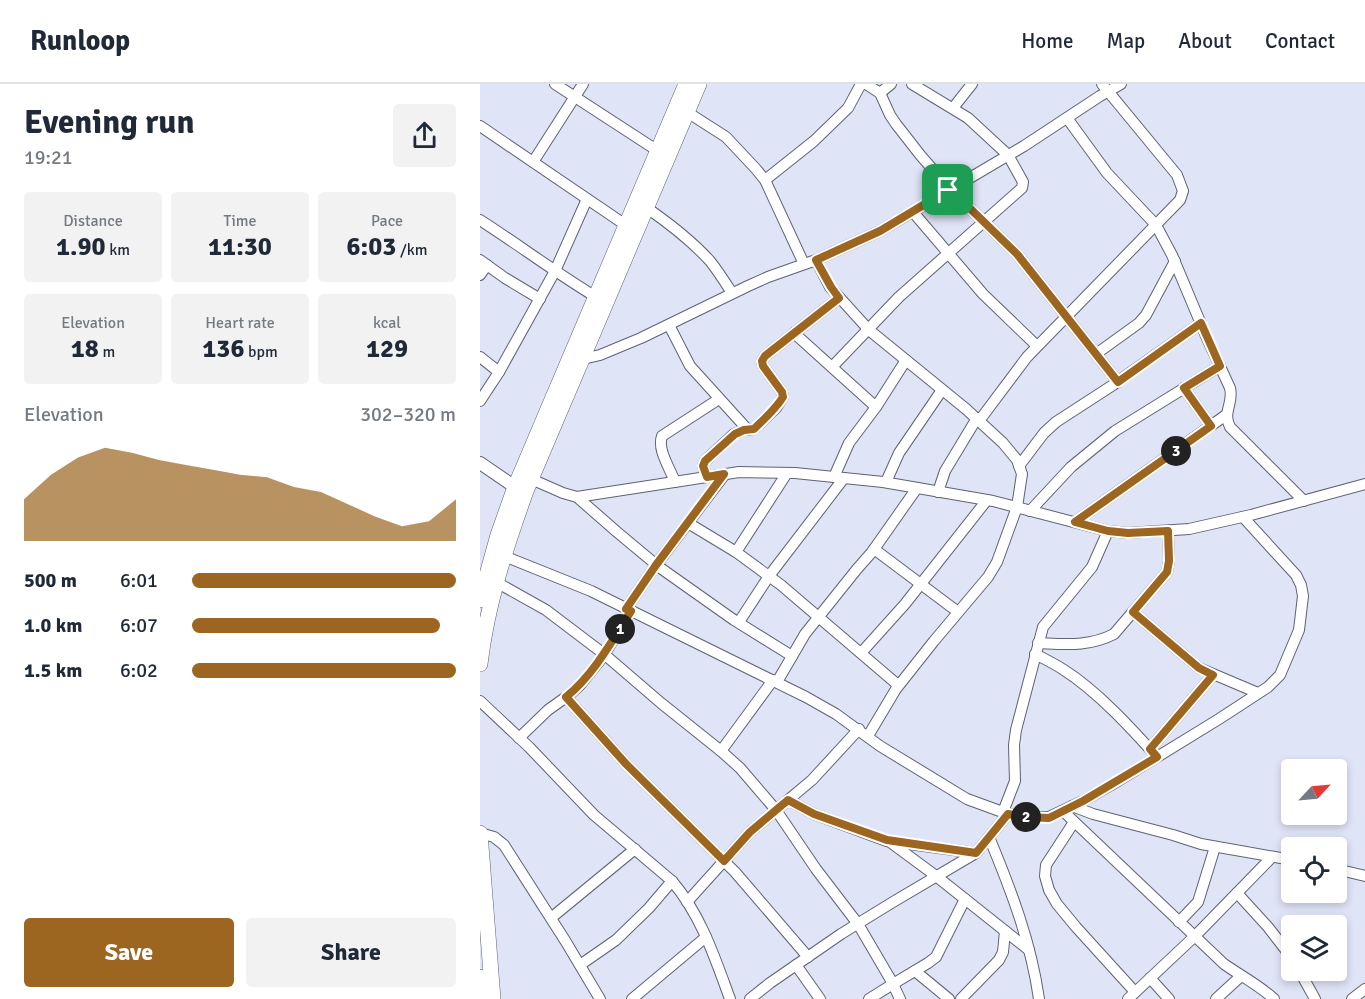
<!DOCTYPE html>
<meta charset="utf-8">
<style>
:root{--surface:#fff;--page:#f2f2f3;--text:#1f2937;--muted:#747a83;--line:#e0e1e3;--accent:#9c6520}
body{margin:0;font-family:Signika,sans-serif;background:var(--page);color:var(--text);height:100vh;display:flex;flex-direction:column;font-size:22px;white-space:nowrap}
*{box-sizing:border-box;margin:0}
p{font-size:20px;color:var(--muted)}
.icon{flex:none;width:33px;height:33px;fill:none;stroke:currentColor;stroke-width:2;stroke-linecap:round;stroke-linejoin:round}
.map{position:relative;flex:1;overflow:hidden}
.panel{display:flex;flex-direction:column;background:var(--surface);width:480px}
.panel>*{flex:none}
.needle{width:39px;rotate:64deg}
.buttons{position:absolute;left:801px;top:675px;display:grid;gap:12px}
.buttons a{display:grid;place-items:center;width:66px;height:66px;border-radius:6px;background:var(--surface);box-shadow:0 3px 9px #0003;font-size:30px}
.pin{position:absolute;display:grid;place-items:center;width:51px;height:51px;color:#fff;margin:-26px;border-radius:12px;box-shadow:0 3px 9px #0006}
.km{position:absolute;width:30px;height:30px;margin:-15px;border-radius:50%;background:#222;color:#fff;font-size:16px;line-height:30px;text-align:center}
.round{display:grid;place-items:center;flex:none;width:63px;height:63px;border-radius:6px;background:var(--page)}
.overview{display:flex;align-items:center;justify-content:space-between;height:102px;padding:0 24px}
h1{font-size:33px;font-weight:700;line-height:45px}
.metrics{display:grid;grid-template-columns:repeat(3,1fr);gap:9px;height:102px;padding:6px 24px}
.metrics div{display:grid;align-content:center;border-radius:6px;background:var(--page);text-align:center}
.metrics b{font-size:26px;font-weight:700}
.metrics small{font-size:16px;font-weight:400}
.metrics p{font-size:16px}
.chart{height:168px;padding:12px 24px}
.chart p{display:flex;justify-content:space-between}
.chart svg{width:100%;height:108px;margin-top:6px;fill:var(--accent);opacity:.7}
.primary-button{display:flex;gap:12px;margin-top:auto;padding:12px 24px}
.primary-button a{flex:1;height:69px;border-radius:6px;background:var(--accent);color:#fff;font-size:24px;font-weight:700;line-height:69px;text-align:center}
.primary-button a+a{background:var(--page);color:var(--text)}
ul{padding:0 24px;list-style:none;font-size:20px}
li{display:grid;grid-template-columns:96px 72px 1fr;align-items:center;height:45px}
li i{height:15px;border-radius:8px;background:var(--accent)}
header{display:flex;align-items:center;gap:36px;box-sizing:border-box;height:84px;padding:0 30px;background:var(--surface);border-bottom:2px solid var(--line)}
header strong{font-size:28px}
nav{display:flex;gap:33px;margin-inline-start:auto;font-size:21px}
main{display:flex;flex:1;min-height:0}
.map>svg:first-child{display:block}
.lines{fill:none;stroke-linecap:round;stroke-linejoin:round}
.minor-casing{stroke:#5f6272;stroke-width:12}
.major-casing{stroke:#5f6272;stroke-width:14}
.highway-casing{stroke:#5f6272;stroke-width:16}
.minor{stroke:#fff;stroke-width:10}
.major{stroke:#fff;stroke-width:12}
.highway{stroke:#fff;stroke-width:15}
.route-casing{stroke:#fff;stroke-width:12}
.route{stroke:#9c6520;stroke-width:8}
</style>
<header>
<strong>Runloop</strong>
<nav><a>Home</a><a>Map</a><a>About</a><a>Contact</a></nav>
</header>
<main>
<section class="panel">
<div class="overview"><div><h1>Evening run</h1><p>19:21</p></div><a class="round"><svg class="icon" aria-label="share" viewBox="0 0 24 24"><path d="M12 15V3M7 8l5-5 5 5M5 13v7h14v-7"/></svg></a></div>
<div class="metrics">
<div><p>Distance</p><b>1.90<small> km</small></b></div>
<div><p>Time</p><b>11:30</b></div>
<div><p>Pace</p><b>6:03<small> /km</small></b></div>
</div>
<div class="metrics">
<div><p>Elevation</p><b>18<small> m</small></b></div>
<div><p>Heart rate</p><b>136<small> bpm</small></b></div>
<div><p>kcal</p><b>129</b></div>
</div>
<div class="chart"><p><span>Elevation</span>302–320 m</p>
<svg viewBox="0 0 160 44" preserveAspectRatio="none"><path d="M0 44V27L10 17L20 10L30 6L40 8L50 11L60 13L70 15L80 17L90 18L100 22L110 24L120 29L130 34L140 38L150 36L160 27V44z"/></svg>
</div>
<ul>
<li><b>500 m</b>6:01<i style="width:100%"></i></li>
<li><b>1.0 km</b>6:07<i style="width:94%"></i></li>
<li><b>1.5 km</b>6:02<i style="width:100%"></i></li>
</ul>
<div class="primary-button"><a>Save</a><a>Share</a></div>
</section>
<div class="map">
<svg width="885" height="915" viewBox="0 0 885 915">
<rect width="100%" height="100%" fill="#e0e4f7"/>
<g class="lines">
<g class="minor-casing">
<g id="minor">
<polyline points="75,0 178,67"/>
<polyline points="386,0 400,9 410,31 416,40 441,72 470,105 537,170 638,298"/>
<polyline points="400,9 411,0"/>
<polyline points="473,24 492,0"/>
<polyline points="207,28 246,53 276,85 285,96 324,180"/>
<path d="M587 34 627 89 676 141 692 171 726 252 750 304C754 319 742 328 750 343L824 417"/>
<polyline points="0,42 147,142"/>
<polyline points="53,78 103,0"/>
<polyline points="285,96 334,57 368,24 381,0"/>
<path d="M167 124C190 140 211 156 230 177 238 187 245 198 252 209"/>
<polyline points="433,128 503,210 557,262"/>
<path d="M0 136C39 161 76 189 116 213"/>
<polyline points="0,176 25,194 60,215"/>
<polyline points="336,176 350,203 389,246 486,325 523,359 537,376 542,390 537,423 517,478 508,493 454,557 416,605 388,652"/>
<polyline points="0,191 7,181"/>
<polyline points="189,241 210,282 268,346"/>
<polyline points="314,249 396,323"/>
<polyline points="616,270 659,239 666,231 695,177"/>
<polyline points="0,273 19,288"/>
<polyline points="103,275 120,271 161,254 268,202 288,193 336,176 400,147 544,62 620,12 641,0"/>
<polyline points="352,283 419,213 542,104 543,98 528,71 488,34 432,0"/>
<polyline points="704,304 731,342"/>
<polyline points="0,317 19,288 75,187 107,115"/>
<polyline points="499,337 547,273 700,116 703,107 697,91 622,0"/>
<polyline points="539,382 564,349 576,338 633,301 721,239"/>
<polyline points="227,393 223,382 225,377 254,350 264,346 274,345 296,324 303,313 302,308 283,282 282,277 285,272 359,214"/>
<polyline points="354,393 369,359 396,323 426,276"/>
<polyline points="51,395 83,409 97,413 259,388 315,389 403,398 513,417 628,447 648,449 709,445 771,431 885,400"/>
<path d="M195 398C190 384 177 366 182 352L239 315"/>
<polyline points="406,398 419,369 462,306"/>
<polyline points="458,408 465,387 497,334"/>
<polyline points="97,413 137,448 179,483 254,536 312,572"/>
<polyline points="550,427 591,383 635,347 740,282"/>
<polyline points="595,438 746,331"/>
<polyline points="208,439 256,468 301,501 418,601"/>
<polyline points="394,465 478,528"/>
<polyline points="256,468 307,389"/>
<polyline points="24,472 111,507 326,613 356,630 400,662 487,715 528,730 545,733 569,733 603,717 638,697 739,635 788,603 800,591 819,546 823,512 821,501 816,491 763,433"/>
<polyline points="16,498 66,526 124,570 181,619 241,667 260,684 296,726 336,785 378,840 412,898 420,915"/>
<polyline points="146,525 176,481 245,390"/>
<polyline points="653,528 719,584 778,609"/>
<polyline points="259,538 289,492 364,394"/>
<path d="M558 559C585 560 609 563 634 550L687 488 689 477 688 447"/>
<polyline points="381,569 425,520 507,416"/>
<path d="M555 570C565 575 575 580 584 586 617 607 651 644 677 673"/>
<polyline points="297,598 325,550 377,485 392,468 437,404"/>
<polyline points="86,613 146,680 255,788 328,873"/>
<path d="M0 617 49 663 114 731 192 797C221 831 235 874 250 915"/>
<polyline points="39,654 68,626 89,611 100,601 122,574 151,527"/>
<polyline points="670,665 733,591"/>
<polyline points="241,667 293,596"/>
<polyline points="308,716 334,730 407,757 496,769"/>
<polyline points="592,722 613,730 693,751 721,760 812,776"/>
<path d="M583 727 744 880C761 892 779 901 794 915"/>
<polyline points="523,728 535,697 534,661 536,646 563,543 612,483 628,447"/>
<polyline points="594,738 566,781 565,792 569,806 577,820 596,843 655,908"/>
<polyline points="0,749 14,753 24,761 86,858 120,915"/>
<path d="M509 753C531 806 551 858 559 915"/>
<polyline points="410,758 456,792 549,866"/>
<polyline points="856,785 885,792"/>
<polyline points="757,809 788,843 812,874"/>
<polyline points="207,818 270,748 332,696 379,645"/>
<polyline points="71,834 155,765"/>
<polyline points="699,838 718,818 735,763"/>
<polyline points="100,881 136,856 169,824 192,797"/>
<polyline points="316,881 340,915"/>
<polyline points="819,886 835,915"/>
<polyline points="435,887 469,915"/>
<polyline points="670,894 689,915"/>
<polyline points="152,915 226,853"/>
<polyline points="270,915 290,899 361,850 413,818 496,769 528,730"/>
<polyline points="389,915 413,900 448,879 456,873 485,815"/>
<polyline points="481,915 519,876 523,868 525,847"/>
<polyline points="648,915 715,852 792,773"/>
<polyline points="736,915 761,892"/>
<polyline points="872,915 885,905"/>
</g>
</g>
<g class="major-casing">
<polyline id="major" points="0,379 35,403"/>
</g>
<g class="highway-casing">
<g id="highway">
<polyline points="0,516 18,451 35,403 206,0"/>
<path d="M0 580C7 520 26 463 46 407L219 0"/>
<polyline points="0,749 13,915"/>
<polyline points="0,893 2,915"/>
</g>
</g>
<use href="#minor" class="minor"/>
<use href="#major" class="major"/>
<use href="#highway" class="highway"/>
</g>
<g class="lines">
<g class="route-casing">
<path id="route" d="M470 105 537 170 638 298 721 239 740 282 704 304 731 342 595 438 628 447 648 449 688 447 689 477 687 488 653 528 719 584 733 591 670 665 677 673 603 717 569 734 545 733 528 730 496 769 407 756 334 730 308 716 270 748 244 777 146 680 86 613C114 590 132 557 151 527L146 525 176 481 244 390 227 393 223 382 225 377 255 350 264 346 274 345C284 335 295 326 303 313L302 308 283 282 282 277 285 272 359 214 351 203 336 176 400 147Z"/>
</g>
<use href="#route" class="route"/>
</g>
</svg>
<div class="buttons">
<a><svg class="needle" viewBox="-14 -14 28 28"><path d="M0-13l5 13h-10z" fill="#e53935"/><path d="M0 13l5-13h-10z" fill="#747a83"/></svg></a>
<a><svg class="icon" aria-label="locate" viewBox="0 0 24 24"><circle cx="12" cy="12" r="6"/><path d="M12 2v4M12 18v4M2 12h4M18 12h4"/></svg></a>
<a><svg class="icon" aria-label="layers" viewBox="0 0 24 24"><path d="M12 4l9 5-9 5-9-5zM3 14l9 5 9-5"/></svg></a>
</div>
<div class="pin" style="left:468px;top:106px;background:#1e9e55"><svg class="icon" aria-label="arrive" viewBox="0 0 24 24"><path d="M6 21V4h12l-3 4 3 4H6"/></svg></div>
<b class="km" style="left:140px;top:545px">1</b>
<b class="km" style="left:546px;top:733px">2</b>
<b class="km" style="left:696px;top:367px">3</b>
</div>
</main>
